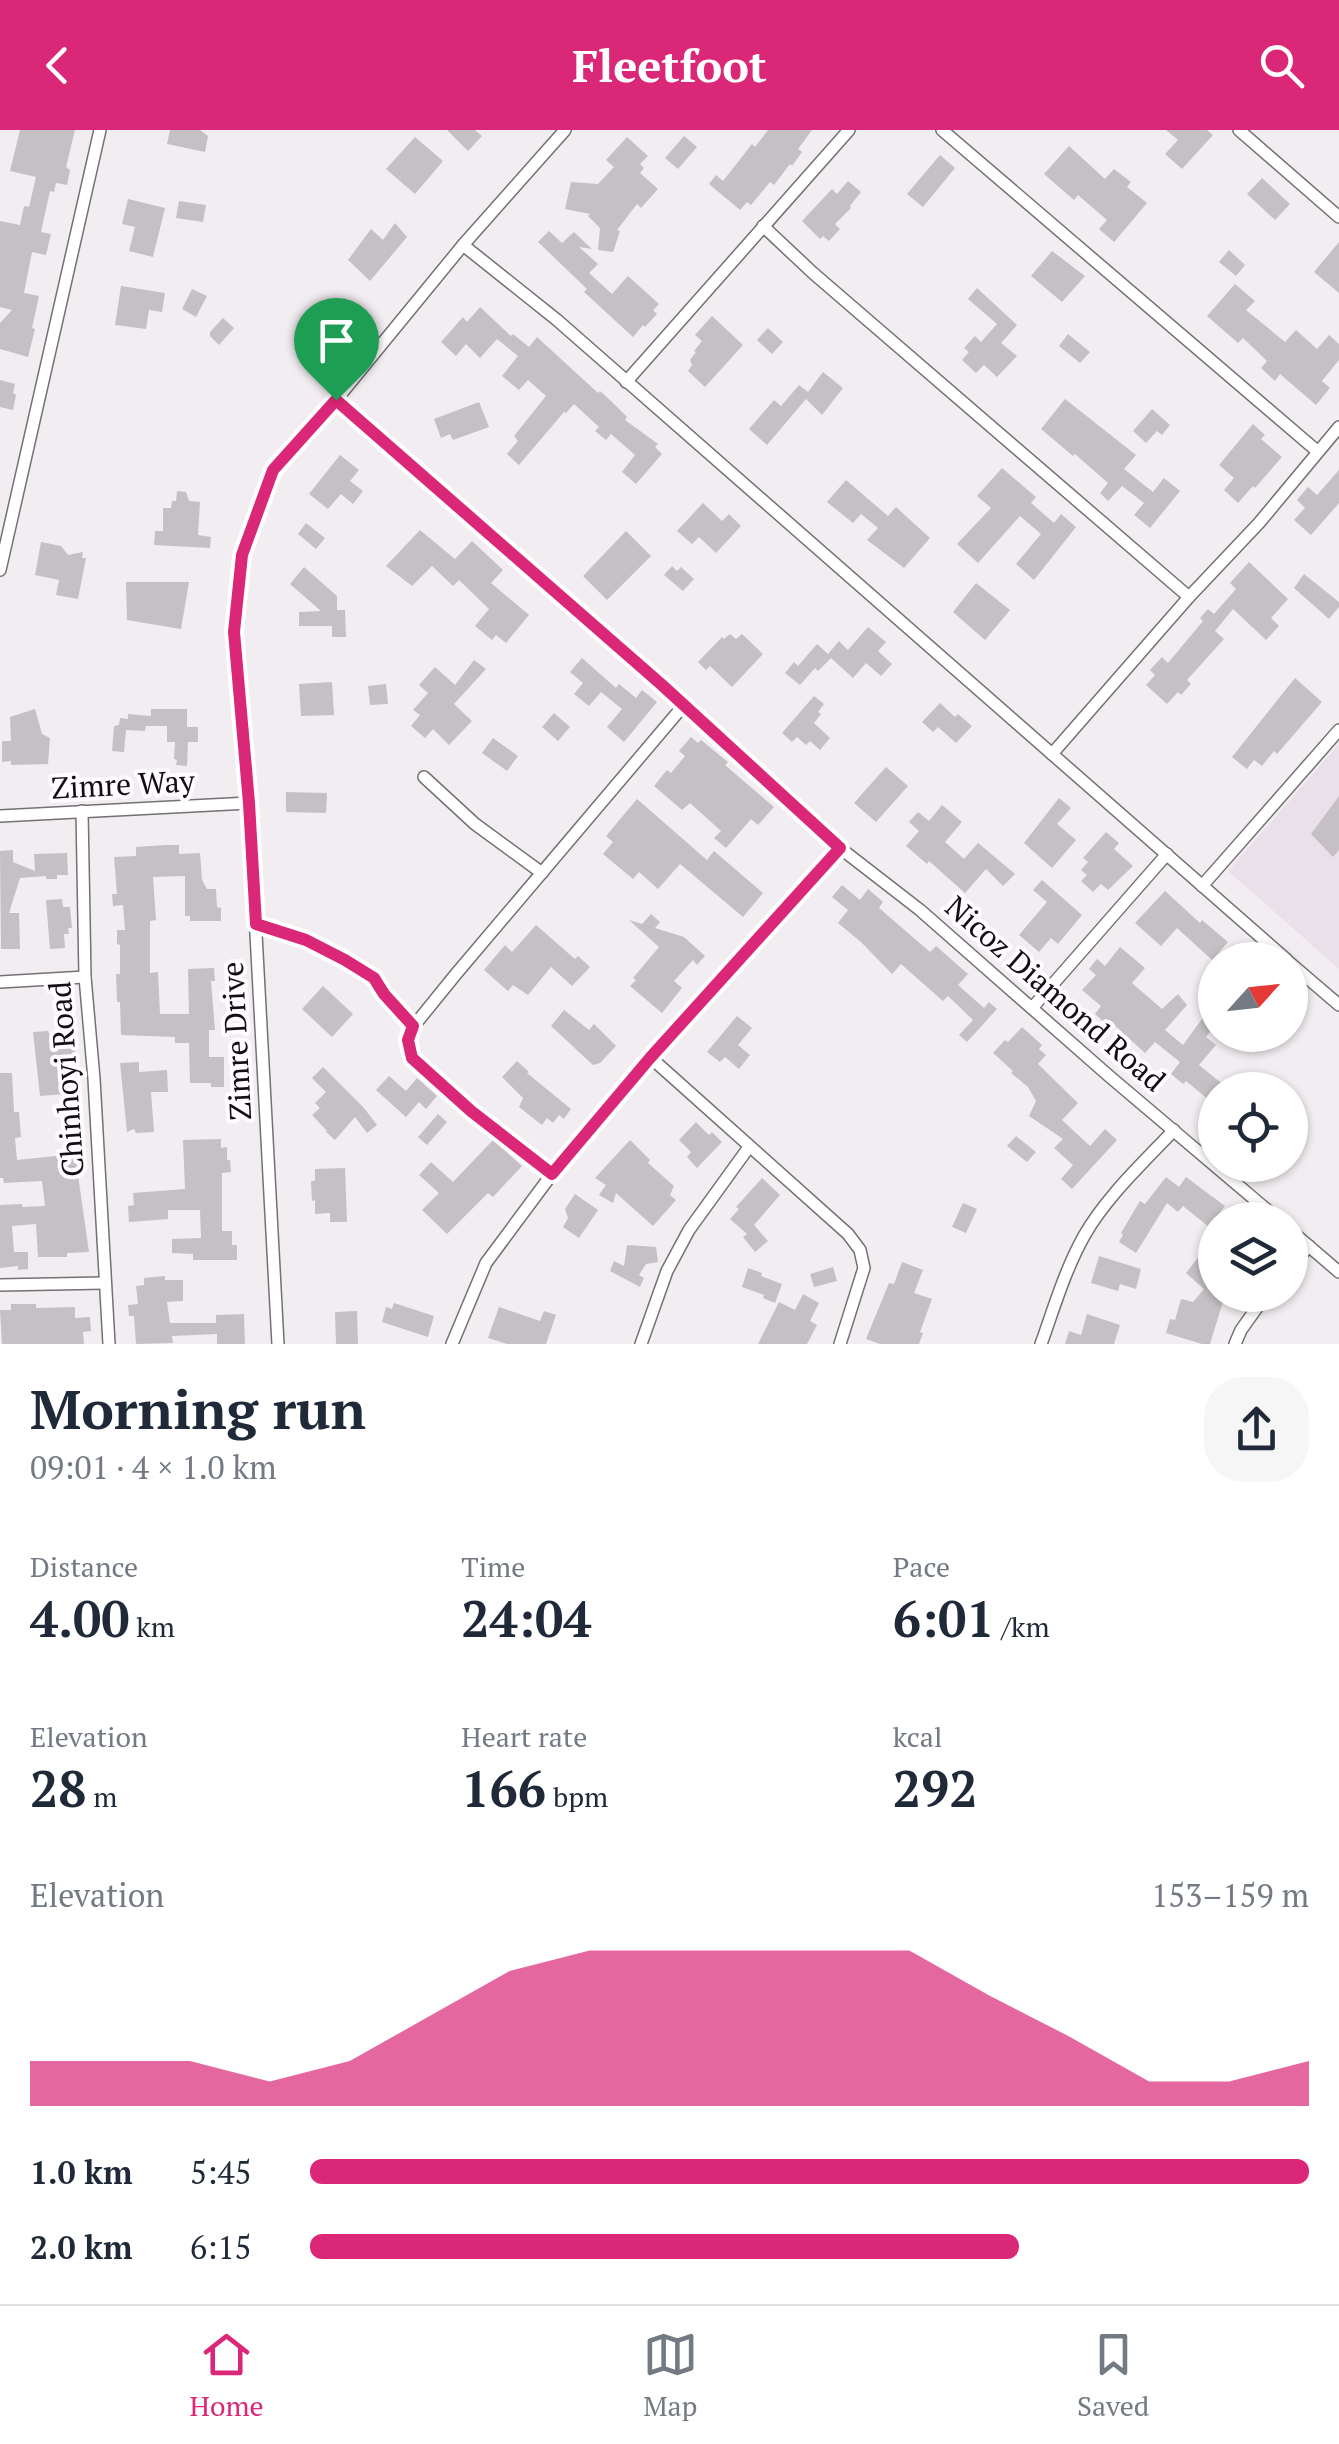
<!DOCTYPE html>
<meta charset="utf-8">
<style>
:root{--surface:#fff;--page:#f6f6f7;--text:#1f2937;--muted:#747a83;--line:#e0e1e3;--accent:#db2777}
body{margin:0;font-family:"PT Serif",serif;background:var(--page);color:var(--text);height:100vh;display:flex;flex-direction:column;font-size:38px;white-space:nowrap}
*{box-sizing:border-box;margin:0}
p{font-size:32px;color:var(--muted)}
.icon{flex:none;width:55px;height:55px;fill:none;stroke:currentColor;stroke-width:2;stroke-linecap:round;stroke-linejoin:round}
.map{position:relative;height:1214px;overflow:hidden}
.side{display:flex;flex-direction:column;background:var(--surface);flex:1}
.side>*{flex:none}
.needle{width:65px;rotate:63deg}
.tools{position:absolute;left:1198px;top:812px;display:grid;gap:20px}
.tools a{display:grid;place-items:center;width:110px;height:110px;border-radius:50%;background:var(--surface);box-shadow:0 2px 8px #0004;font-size:50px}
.pin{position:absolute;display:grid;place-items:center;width:85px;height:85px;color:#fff;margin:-102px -42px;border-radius:50% 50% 50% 0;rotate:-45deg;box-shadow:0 0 10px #0007}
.pin .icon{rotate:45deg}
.round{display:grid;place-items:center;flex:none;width:105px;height:105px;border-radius:40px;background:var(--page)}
.headline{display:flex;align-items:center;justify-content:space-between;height:170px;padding:0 30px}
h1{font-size:55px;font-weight:600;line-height:75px}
.metrics{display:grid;grid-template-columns:repeat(3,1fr);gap:15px;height:170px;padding:10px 30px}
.metrics div{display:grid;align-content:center}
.metrics b{font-size:50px;font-weight:600}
.metrics small{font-size:28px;font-weight:400}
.metrics p{font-size:28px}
.chart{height:280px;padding:20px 30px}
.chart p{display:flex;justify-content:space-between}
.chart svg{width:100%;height:180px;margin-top:10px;fill:var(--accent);opacity:.7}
ul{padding:0 30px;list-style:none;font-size:32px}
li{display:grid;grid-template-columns:160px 120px 1fr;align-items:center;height:75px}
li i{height:25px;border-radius:12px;background:var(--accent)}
header{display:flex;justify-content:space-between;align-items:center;height:130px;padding:0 30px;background:var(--accent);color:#fff;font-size:45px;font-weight:600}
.tab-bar{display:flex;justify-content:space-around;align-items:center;height:140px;border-top:2px solid var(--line);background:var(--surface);font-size:28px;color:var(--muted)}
.tab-bar a{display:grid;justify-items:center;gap:5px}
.tab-bar .current{color:var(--accent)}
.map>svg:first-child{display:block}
.built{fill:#eae0ea}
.building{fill:#c4c0c4}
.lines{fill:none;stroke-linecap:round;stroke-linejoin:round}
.minor-casing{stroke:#747074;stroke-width:14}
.path{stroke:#8a8689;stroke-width:2.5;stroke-dasharray:8 8;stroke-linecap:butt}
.minor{stroke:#fff;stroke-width:11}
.route-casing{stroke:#fff;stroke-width:20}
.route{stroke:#db2777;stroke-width:12}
.labels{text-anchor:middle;stroke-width:8;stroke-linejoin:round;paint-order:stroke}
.street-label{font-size:30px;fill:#110f11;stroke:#fffbff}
</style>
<header><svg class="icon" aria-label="back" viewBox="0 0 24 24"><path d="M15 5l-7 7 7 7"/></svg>Fleetfoot<svg class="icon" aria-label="search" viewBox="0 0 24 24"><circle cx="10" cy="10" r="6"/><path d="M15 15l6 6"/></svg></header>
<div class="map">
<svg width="1339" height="1214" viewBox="0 0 1339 1214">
<rect width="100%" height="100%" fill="#f2edf1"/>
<polygon class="built" points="1339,614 1339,839 1228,741"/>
<g class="building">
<polygon points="20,0 75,0 66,37 70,40 67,55 56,53 54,62 50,61 41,102 51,104 46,125 32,122 24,163 39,166 32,198 35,199 28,227 0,219 0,193 12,180 0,177 0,91 20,95 24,76 29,77 36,47 10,41"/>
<polygon points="170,0 200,0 208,6 205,22 167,14"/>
<polygon points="447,0 475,0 482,6 468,21"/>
<polygon points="768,0 812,0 798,19 802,22 792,36 790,34 774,55 770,52 751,75 747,72 740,80 709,54 716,45 723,51 752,14 755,17"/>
<polygon points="1166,0 1207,0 1213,5 1182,39 1165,24 1178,10"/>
<polygon points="684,6 697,17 678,39 665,28"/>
<polygon points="415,7 443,31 415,64 386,39"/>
<polygon points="627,7 648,26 640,34 644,38 640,43 658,59 641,78 637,74 617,100 620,101 613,122 598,120 600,98 588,86 590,84 565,79 571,52 598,54 614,37 606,30"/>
<polygon points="1069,16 1105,49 1114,39 1131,52 1127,57 1147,73 1114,112 1099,99 1107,90 1078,65 1074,70 1044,44"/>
<polygon points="940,25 955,38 923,77 907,64"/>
<polygon points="1262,48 1290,74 1275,90 1247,64"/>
<polygon points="848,51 861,62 850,76 851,78 835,94 840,99 829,111 823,106 820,109 802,91 832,59 837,64"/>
<polygon points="128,69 165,78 153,127 129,121 135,97 122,94"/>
<polygon points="179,71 206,75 203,92 176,88"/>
<polygon points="395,93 407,107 370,151 348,130 371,99 383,110"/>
<polygon points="549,101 562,113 574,102 592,119 579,117 598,134 589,143 612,164 628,146 659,174 653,180 657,184 645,197 643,195 633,207 584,162 587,159 538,112"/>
<polygon points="1339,112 1339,163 1314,142"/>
<polygon points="1229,120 1245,135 1236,146 1219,132"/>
<polygon points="1052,121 1085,146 1062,172 1031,146"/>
<polygon points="1235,154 1255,171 1246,180 1285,212 1296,200 1317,219 1329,205 1339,214 1339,230 1322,251 1330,258 1316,275 1280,244 1275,251 1261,238 1267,231 1243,208 1238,213 1207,186"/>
<polygon points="121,156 165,163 162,182 149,180 146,199 115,195"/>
<polygon points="977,158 1017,195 1001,213 1017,226 997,247 984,235 976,243 962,230 969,222 964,218 975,206 981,212 997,194 968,169"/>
<polygon points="192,159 207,166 196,187 182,179"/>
<polygon points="480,177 511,206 513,204 529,217 537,207 598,263 600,261 611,271 627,287 625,290 658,314 655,317 662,324 636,354 622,342 635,325 611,304 606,310 595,301 599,297 574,274 566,283 564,282 519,335 507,324 518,311 514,306 546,266 528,250 519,260 502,246 518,226 497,209 480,228 466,214 456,226 441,212 463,187 467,192"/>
<polygon points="712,186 743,215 705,257 688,241 692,235 690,230 696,222 694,221 702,211 695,205"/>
<polygon points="223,188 234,198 219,215 210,206 210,202"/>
<polygon points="768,198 783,212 772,224 757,210"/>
<polygon points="1068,204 1090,222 1080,233 1059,216"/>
<polygon points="823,242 843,258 822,285 806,269 767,315 749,299 774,270 781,276 799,255 808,262"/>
<polygon points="0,250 15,254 13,263 16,265 13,280 0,277"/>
<polygon points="1065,269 1136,325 1124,339 1153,362 1164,348 1180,361 1150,398 1134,385 1144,373 1122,356 1108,371 1100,363 1108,353 1075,324 1073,326 1041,299"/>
<polygon points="479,272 489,297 453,310 450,304 441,308 434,289"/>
<polygon points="1152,279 1170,295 1162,305 1157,301 1146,313 1133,301"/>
<polygon points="1253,294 1265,305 1261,309 1282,327 1255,358 1253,356 1238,373 1224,360 1234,348 1219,335"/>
<polygon points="340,325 359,340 350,351 363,361 353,374 341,364 328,379 309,364"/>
<polygon points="1002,338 1036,367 1031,373 1054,393 1061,384 1076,397 1034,450 1016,434 1041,404 1020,386 978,433 957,414 991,378 977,366"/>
<polygon points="1339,340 1339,373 1311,405 1294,390 1305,378 1297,370 1308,357 1317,365"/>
<polygon points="846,350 888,386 896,377 930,408 904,438 867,410 878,398 861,384 853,393 827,372"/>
<polygon points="177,361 186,362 189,371 200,372 198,405 211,407 210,418 154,415 155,401 163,401 163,378 171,378 172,371 176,371"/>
<polygon points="703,373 722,391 729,384 741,396 716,423 699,407 692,414 677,401"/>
<polygon points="306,393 325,408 316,419 298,404"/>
<polygon points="420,400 455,429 472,411 503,440 491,453 529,485 506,513 496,505 492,510 475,496 489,479 459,450 453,456 432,436 412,456 386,436"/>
<polygon points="626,401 651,426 607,470 583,446"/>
<polygon points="41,412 61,416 68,425 83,422 82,428 86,428 78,469 56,465 59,450 35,445"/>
<polygon points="1249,432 1288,469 1271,488 1279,496 1266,510 1233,479 1215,501 1224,509 1187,550 1191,554 1181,565 1178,562 1167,574 1146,555 1155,545 1150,540 1162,527 1168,533 1203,491 1200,488 1208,479 1214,484 1236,459 1230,453"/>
<polygon points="672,436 677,441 681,437 694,449 683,461 664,445"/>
<polygon points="304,437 337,466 337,480 345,480 346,507 332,507 332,496 299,496 299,482 321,481 290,454"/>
<polygon points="1304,444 1339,472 1339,477 1329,489 1294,458"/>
<polygon points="126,452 189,452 181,499 127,490"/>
<polygon points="976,453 1010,480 985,510 953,482"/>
<polygon points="868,497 886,512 878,521 892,534 881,546 866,533 853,548 831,528 818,541 815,538 800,555 785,543 794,532 798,536 817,514 828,524 839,511 848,520"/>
<polygon points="730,504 736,509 742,504 763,524 732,557 710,536 706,540 698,532 722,507 724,509"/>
<polygon points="582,528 616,558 619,554 636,568 642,560 657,572 624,612 607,597 622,579 601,562 589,576 574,564 583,553 570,542"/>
<polygon points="474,530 486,539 454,574 472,591 449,615 433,599 425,608 411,596 420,585 413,580 428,563 419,555 435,537 455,555"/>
<polygon points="1295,548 1322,572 1277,624 1274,621 1262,636 1254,630 1247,639 1232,627"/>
<polygon points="332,552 334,585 301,586 299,554"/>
<polygon points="386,554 388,574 370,575 368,556"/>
<polygon points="814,566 824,574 818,582 821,584 814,593 830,608 820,620 810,611 806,615 797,607 792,612 782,603"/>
<polygon points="940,573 955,587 958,584 972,596 956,613 938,597 933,602 922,592"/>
<polygon points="35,579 42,604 50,608 48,634 11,635 11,631 2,632 2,611 11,611 10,587"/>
<polygon points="151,579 187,579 187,597 198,597 198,612 188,612 187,636 176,635 177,630 174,629 175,612 167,612 167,596 146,596 145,601 126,600 124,622 112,621 114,596 119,595 120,588 128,589 128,584 151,586"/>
<polygon points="554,583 570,597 558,611 542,597"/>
<polygon points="691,607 698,613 701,610 728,632 725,635 774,677 758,695 751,689 726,718 714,708 721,701 690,673 682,680 654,656 667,640 671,643 685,626 679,621"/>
<polygon points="493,608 518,626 507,641 482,623"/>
<polygon points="886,637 908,656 876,692 854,673"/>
<polygon points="286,662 327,663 326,683 286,682"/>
<polygon points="1339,666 1339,720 1333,727 1311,704"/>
<polygon points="1059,668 1071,678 1057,694 1076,710 1052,738 1024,713"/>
<polygon points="637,669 707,730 714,721 763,763 743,787 680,734 658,759 639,742 633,749 603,724 613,712 606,706"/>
<polygon points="942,675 962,692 945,712 964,729 978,713 1015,744 1003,756 986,739 965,763 929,731 927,734 906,716 919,701 909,692 918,682 929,691"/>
<polygon points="1106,702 1119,713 1114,719 1133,736 1108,760 1101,754 1093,762 1081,751 1087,745 1081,740 1088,732 1083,728"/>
<polygon points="166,715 179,715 179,724 200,723 202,750 207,759 216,759 217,777 221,778 221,791 190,791 190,786 185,786 185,746 153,747 156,790 150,791 150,843 158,842 160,884 189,884 188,839 214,838 215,851 211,851 215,900 209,900 209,927 224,927 224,957 211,957 211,953 190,953 189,913 175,913 175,907 121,905 120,872 117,872 116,844 120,844 120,815 117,814 117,800 125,800 123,775 113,776 112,764 117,764 114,727 136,726 136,717"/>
<polygon points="13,720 13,732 35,741 34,724 67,723 68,745 57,745 57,749 46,749 46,746 20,748 9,783 19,783 20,819 1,819 0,721"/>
<polygon points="1042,750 1082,785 1058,814 1051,808 1039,822 1019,805 1047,772 1033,760"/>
<polygon points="842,755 860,770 868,759 883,772 879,778 930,822 936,816 968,844 958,855 984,878 989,872 997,879 967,912 959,905 973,890 948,866 943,871 901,834 892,844 861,812 838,793 848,780 832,767"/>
<polygon points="1165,761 1200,793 1202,790 1228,812 1212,830 1177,798 1161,816 1135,793"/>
<polygon points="62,769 63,777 70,777 72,798 68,798 69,804 64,804 65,818 50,819 46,770"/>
<polygon points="651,784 660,792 655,798 684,807 705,826 697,835 693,830 674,851 682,858 662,883 630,856 636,850 633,848 659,817 629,790 642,794"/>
<polygon points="536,795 575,829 578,826 590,837 572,856 551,837 528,865 513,855 508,861 484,840 505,815 512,822"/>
<polygon points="1120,817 1145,838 1132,853 1162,879 1178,864 1187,875 1165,900 1183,915 1215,871 1215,895 1206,907 1216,915 1199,935 1230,960 1215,960 1215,975 1186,951 1183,954 1171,944 1180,932 1155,912 1145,923 1110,891 1107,895 1095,884 1101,876 1082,860 1096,845 1089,839 1097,829 1105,836"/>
<polygon points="323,856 353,884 332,907 302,879"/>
<polygon points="564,880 589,900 594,894 616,916 600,933 593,935 551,896"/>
<polygon points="737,886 752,898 738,915 750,925 739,939 725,927 720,932 707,922"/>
<polygon points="1022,897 1042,915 1039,919 1046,925 1038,934 1078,973 1062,990 1090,1016 1105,999 1117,1010 1072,1059 1061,1049 1073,1035 1054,1018 1063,1009 1029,986 1036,971 1028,957 1011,943 1013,941 993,923 1005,910 1008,912"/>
<polygon points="48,901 50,906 74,904 79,963 40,966 33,902"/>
<polygon points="517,931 529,942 527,943 571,979 564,989 559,985 553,993 547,988 542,995 519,977 523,968 502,947"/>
<polygon points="139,932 139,942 167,940 168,962 151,962 154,1002 136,1003 134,999 127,1002 120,933"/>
<polygon points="323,937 364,978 377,995 367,1003 355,987 335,1010 326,1002 327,1001 312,985 320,978 315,973 326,962 312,948"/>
<polygon points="0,943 12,943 14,982 19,982 21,1007 15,1008 17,1030 75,1024 89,1122 67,1123 67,1127 38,1127 36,1094 12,1096 14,1122 28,1122 28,1139 18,1140 18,1136 0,1138 0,1075 22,1074 22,1077 45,1076 42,1051 4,1053 3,1048 0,1048"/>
<polygon points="389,946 406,961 417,948 437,966 426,979 419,972 406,987 376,960"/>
<polygon points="438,984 447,992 427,1015 418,1007"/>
<polygon points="696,992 709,1005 712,1002 722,1012 697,1038 687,1027 691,1022 679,1010"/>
<polygon points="1016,1006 1036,1022 1027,1032 1007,1016"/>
<polygon points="221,1009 221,1018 227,1017 227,1030 230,1030 231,1042 222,1043 222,1101 232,1101 232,1115 237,1115 237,1130 193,1130 193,1124 172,1123 172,1109 201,1108 200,1080 168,1080 168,1089 129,1092 128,1076 134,1075 133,1063 185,1059 183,1010"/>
<polygon points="493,1010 522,1036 493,1067 488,1063 447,1104 422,1080 439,1063 419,1045 431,1032 453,1052"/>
<polygon points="630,1010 650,1030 648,1033 674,1056 670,1065 676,1070 653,1096 616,1063 613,1073 599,1065 606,1055 595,1048"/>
<polygon points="345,1038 347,1092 330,1092 330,1083 315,1084 315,1070 312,1071 311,1051 315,1051 315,1039"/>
<polygon points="1166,1047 1179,1057 1186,1047 1225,1076 1209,1097 1183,1076 1178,1082 1167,1073 1136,1123 1119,1112 1123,1105 1121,1103 1140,1071 1145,1074"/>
<polygon points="762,1048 780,1065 754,1095 768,1111 755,1122 743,1107 747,1104 730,1089 739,1079 736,1077"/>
<polygon points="575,1064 598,1080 579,1108 563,1097 568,1088 565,1079"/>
<polygon points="963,1073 977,1079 966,1103 952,1097"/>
<polygon points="1215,1106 1215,1165 1225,1165 1210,1214 1202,1214 1166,1203 1170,1189 1175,1190 1181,1169 1193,1172 1204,1159 1186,1143"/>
<polygon points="627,1115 656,1117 658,1132 646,1134 639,1145 644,1148 640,1157 610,1141 614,1131 624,1136"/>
<polygon points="1099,1126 1141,1139 1136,1159 1120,1154 1118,1161 1091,1153"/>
<polygon points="902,1132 923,1140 914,1163 932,1169 920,1202 923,1203 919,1214 880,1214 866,1209 889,1153 894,1154"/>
<polygon points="833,1137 837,1151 814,1157 810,1144"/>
<polygon points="748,1138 762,1143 761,1146 782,1154 775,1173 763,1168 764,1165 742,1157"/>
<polygon points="165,1146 165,1150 183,1150 183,1171 167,1172 170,1193 216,1193 216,1185 244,1184 245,1214 217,1214 217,1204 172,1206 173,1213 136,1214 134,1186 129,1186 128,1175 138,1174 136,1156 144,1155 144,1148"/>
<polygon points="803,1164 819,1173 810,1191 817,1195 807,1214 758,1214 779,1172 795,1180"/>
<polygon points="394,1173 434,1186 428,1207 382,1192 386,1177 392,1179"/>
<polygon points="11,1174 36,1174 36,1178 75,1177 75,1188 90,1187 91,1201 83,1202 84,1214 2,1214 0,1180 11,1180"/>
<polygon points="499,1177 540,1191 544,1181 556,1185 546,1214 507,1214 488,1208"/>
<polygon points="357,1181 358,1214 336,1214 335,1182"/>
<polygon points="1087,1184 1120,1195 1114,1214 1065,1214 1069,1201 1081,1205"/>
</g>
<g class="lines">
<g class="minor-casing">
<g id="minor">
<polyline points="942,0 1317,321"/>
<polyline points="1239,0 1339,87"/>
<polyline points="763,96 813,143 1189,467"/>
<polyline points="463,115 557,190 1287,830"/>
<polyline points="626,252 849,0"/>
<polyline points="336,270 379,310 662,555 840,718 920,780 1109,946 1279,1090"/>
<polyline points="0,440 100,0"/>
<polyline points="1052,624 1189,467 1259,393 1339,297"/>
<polyline points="424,647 475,694 542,743"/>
<polyline points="82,681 85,847 94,949 109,1214"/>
<polyline points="0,686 249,673"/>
<polyline points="1202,756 1339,600"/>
<polyline points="1290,833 1339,875"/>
<polyline points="0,852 85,847"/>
<polyline points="1032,878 1167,724"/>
<polyline points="650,927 848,1104 860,1120 864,1138 840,1214"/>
<polyline points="552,1044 471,981 412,928 408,910 413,897 456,844 684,575"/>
<polyline points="1290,1100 1339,1142"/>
<polyline points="1290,1137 1309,1116"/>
<polyline points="0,1155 104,1153"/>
<polyline points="278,1214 249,673 234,502 242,425 273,340 336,270 463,115 565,0"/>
<polyline points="452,1214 486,1133 552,1044 650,927 840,718"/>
<polyline points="641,1214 667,1141 689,1100 749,1017"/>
<path d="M1041 1214C1054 1178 1065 1140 1084 1106 1106 1067 1143 1033 1174 1000"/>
<polyline points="1235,1214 1241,1200 1266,1165"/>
</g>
</g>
<path class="path" d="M267 797C298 807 350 825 374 848 382 856 394 875 403 885"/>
<use href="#minor" class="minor"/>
</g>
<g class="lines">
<g class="route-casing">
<polygon id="route" points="336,270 662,555 840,718 650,928 552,1044 471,981 412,928 408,910 413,896 384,864 374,848 345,830 306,810 256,794 249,673 234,502 242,425 273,340"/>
</g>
<use href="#route" class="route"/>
</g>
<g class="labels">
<g class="street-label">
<text transform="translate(123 655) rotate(-3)" y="10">Zimre Way</text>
<text transform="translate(1055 864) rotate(41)" y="10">Nicoz Diamond Road</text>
<text transform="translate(237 911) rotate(-93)" y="10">Zimre Drive</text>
<text transform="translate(67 949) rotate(-94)" y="10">Chinhoyi Road</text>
</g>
</g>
</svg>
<div class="tools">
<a><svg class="needle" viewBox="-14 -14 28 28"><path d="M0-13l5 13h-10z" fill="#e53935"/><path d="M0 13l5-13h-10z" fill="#747a83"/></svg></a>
<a><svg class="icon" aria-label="locate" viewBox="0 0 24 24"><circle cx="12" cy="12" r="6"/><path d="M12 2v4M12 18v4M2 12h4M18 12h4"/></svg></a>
<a><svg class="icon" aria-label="layers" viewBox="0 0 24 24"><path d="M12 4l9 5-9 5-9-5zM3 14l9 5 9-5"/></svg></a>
</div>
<div class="pin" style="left:336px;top:270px;background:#1e9e55"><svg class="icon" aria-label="arrive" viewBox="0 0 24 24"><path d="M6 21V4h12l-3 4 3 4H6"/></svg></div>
</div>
<section class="side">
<div class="headline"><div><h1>Morning run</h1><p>09:01 · 4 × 1.0 km</p></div><a class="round"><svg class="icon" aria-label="share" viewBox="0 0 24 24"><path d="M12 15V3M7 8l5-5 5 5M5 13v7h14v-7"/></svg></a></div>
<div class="metrics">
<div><p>Distance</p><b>4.00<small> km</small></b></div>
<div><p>Time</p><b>24:04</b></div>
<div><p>Pace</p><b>6:01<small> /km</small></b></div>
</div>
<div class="metrics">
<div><p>Elevation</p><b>28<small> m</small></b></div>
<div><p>Heart rate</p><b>166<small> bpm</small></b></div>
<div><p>kcal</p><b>292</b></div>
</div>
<div class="chart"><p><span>Elevation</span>153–159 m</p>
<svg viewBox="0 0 160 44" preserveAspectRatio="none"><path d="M0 44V33L10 33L20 33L30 38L40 33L50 22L60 11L70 6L80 6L90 6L100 6L110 6L120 17L130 27L140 38L150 38L160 33V44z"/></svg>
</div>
<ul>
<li><b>1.0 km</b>5:45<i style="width:100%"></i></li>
<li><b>2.0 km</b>6:15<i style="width:71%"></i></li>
</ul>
</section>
<nav class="tab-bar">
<a class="current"><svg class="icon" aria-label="home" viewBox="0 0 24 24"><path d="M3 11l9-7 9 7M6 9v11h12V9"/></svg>Home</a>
<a><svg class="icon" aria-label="map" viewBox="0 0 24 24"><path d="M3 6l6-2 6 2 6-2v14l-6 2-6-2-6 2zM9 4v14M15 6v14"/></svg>Map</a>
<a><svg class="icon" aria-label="saved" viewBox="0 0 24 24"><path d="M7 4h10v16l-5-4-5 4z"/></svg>Saved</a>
</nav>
